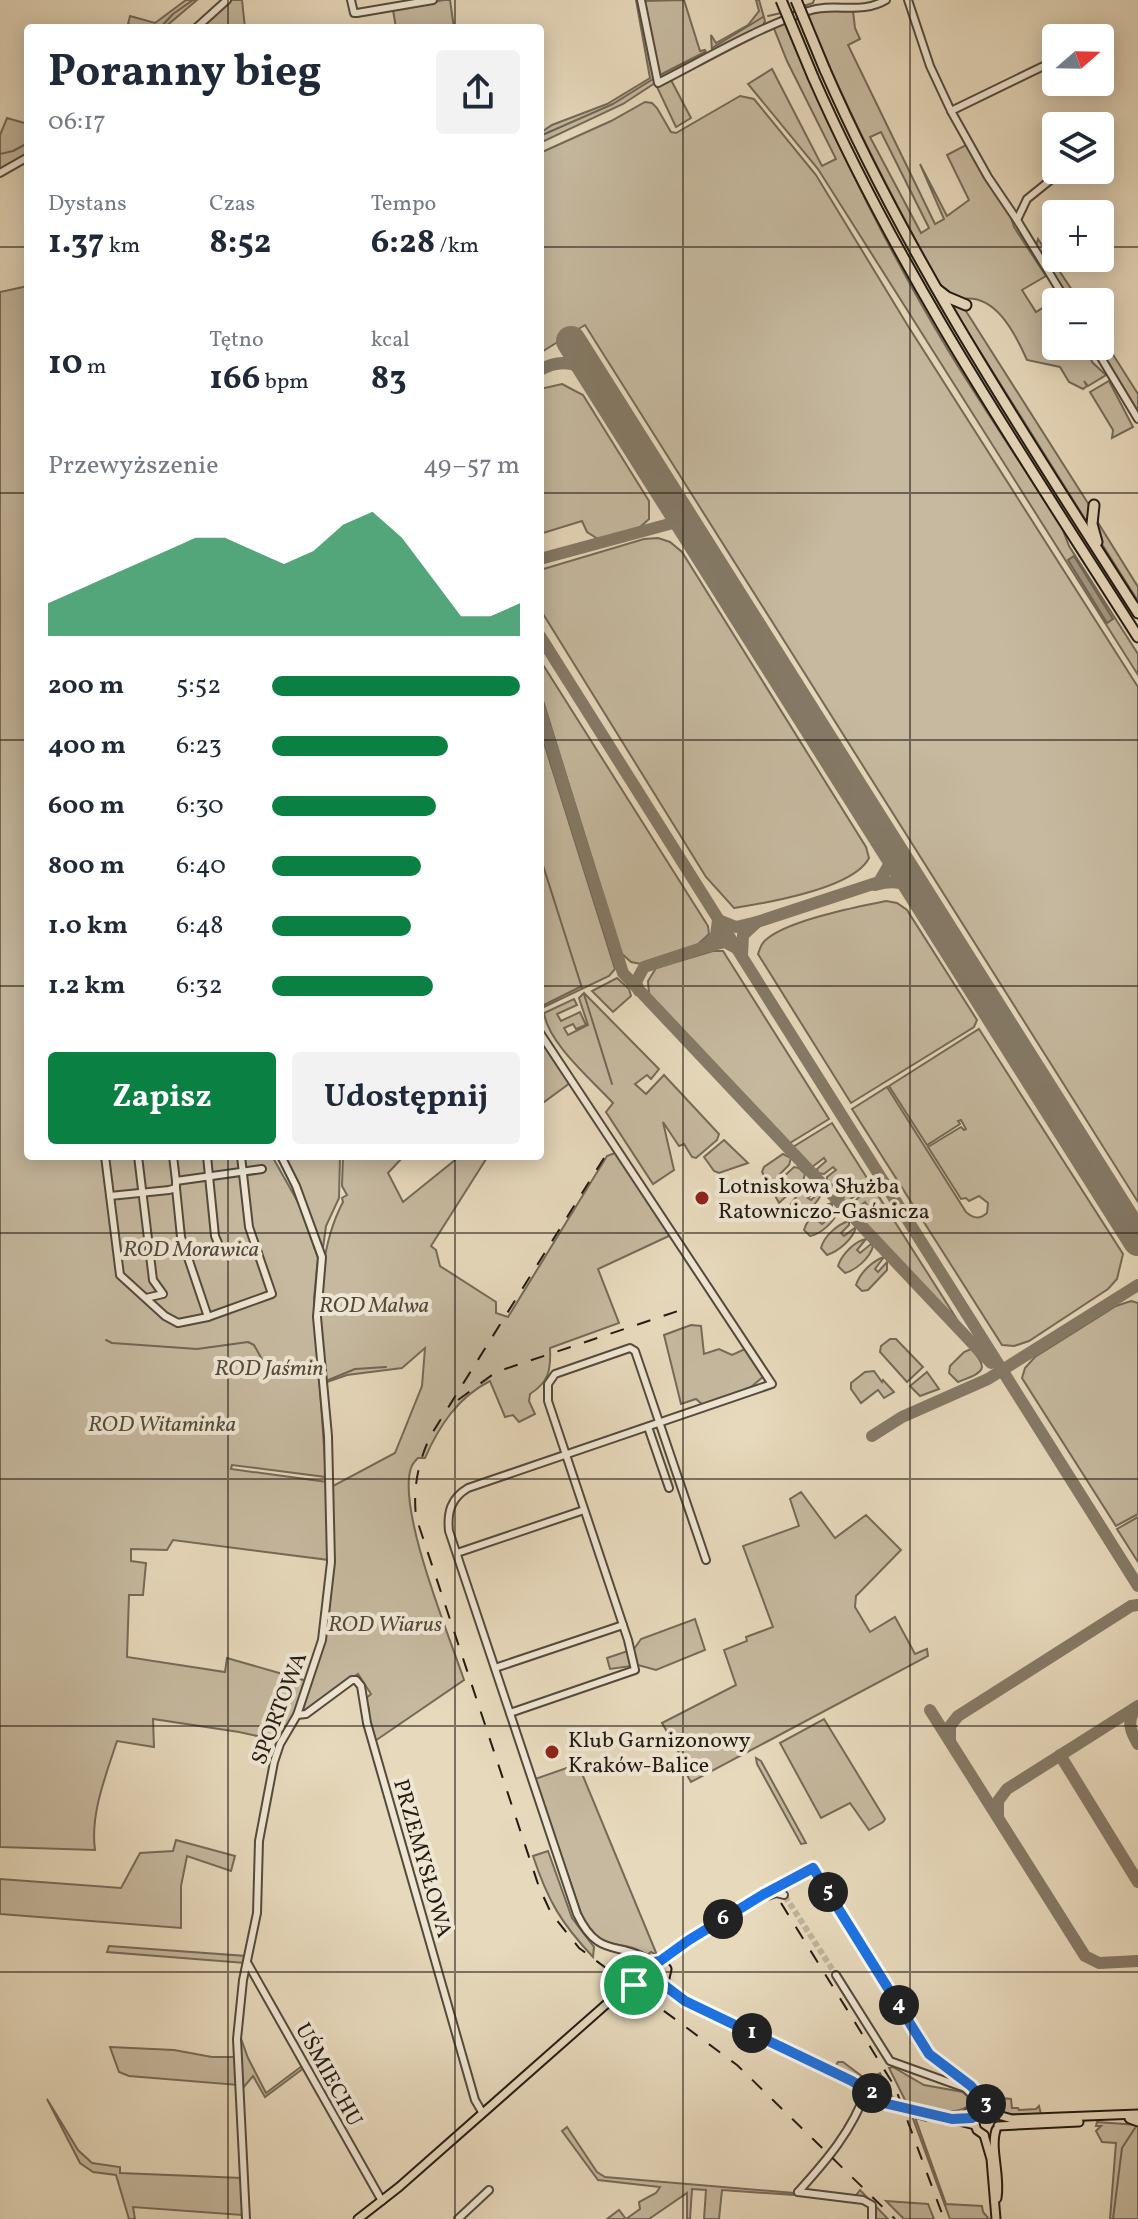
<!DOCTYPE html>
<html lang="pl">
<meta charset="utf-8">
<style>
:root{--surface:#fff;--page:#f2f2f3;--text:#1f2937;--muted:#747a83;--accent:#0b8043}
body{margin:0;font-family:Vollkorn,serif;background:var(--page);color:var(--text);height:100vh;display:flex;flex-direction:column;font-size:30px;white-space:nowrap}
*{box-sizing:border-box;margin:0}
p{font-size:26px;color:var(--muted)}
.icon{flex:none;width:44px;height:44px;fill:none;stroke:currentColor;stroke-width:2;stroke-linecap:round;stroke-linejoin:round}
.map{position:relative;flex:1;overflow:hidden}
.drawer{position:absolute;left:24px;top:24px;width:520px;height:1136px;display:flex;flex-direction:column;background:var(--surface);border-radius:8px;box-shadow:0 4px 20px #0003}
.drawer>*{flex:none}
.needle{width:52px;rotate:70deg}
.controls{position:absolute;left:1042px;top:24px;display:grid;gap:16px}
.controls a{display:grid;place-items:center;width:72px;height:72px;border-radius:8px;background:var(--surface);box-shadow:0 4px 20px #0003;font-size:40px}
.pin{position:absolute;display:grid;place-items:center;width:68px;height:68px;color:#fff;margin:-34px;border:4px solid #fff;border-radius:50%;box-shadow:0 2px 8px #0007}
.km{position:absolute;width:40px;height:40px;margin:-20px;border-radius:50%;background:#222;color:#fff;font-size:22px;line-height:40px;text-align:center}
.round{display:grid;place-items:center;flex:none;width:84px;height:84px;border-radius:8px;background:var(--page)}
.summary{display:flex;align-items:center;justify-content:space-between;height:136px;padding:0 24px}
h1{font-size:44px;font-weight:700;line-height:60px}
.stats{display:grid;grid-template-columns:repeat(3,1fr);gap:12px;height:136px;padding:8px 24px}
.stats div{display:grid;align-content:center}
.stats b{font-size:34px;font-weight:700}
.stats small{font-size:22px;font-weight:400}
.stats p{font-size:22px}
.chart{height:224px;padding:16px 24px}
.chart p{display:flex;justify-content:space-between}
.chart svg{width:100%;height:144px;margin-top:8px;fill:var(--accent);opacity:.7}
.action{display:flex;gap:16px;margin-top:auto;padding:16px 24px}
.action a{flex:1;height:92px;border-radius:8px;background:var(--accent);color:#fff;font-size:32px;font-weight:700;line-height:92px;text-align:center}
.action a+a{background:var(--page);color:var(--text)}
ul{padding:0 24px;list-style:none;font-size:26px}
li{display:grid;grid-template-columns:128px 96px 1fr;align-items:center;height:60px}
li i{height:20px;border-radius:10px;background:var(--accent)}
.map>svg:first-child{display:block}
.green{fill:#c6b99f;stroke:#746a58;stroke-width:2;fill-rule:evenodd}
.water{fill:#a49882;stroke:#706655;stroke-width:2}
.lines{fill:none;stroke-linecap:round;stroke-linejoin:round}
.stream{stroke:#706655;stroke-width:2}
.taxiway{stroke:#857a67;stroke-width:12}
.runway{stroke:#857a67;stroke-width:30}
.minor-tunnel{stroke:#c0b39a;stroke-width:6;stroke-dasharray:6 3;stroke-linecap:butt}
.minor-casing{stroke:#544a3c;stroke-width:10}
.major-casing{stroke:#231b12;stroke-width:11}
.highway-casing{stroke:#231b12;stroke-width:13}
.minor{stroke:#efe6d3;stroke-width:6}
.major{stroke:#e7d9bc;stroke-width:7}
.highway{stroke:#e7d9bc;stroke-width:9}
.rail{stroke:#231b12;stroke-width:2;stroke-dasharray:14 14;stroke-linecap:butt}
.highway-bridge-casing{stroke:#231b12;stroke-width:13;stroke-linecap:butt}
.highway-bridge{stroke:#e7d9bc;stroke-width:9}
.route-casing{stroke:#fff;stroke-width:16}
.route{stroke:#1a73e8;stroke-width:10}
.grid{fill:none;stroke:#231b12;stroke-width:2;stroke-opacity:0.55}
.poi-dot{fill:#8f2418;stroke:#efe6d3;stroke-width:3}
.labels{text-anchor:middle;stroke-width:8;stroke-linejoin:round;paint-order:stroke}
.poi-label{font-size:22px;fill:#231b12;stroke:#efe6d3;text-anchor:start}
.park-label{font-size:22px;font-style:italic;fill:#544a3c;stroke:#efe6d3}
.street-label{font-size:22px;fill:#231b12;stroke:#efe6d3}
</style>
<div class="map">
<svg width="1138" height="2219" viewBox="0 0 1138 2219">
<rect width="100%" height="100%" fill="#e7d9bc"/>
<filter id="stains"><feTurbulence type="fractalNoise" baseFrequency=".0025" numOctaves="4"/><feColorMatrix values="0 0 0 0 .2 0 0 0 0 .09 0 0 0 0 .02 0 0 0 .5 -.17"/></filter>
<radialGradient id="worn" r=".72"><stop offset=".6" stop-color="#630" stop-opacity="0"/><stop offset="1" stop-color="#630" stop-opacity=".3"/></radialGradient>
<g class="green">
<polygon points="186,0 197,0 164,28 139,28 128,24 130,16 155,23"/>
<polygon points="232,0 242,0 245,28 199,28"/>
<polygon points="444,0 450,0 454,28 396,28 393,10"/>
<polygon points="636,0 639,0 655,83 623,104 540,143 540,133 552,125 607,104 650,78"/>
<polygon points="684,0 700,51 705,50 707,55 662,78 657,73 644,1"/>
<polygon points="756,0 759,0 765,21 763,25 712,52 711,35 716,43 748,25 759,11"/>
<path d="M838 9 853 11 855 28 860 39 848 45 935 224 944 219 920 164 947 216 969 200 947 155 966 145 1009 211 1014 227 1046 276 1022 290 1036 312 1058 298 1056 346H1083L1093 363 1106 375 1088 386 1084 381 1087 386 1083 389 1069 382 1060 367 1027 360C1015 333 994 290 958 300L941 287C892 197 845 108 807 13ZM881 132 929 228 921 233 870 137Z"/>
<path d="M784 21C831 134 885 245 948 350 984 409 1023 467 1061 525L1069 546 1138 654V675L818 169 748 84 772 69 822 166 836 159 787 61 773 26Z"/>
<polygon points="671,80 691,118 676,127 657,87"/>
<polygon points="740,96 754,99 816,175 908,326 1138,687 1138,1202 585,325 540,353 540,153 611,121 645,102 652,103 657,108 671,132 676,133"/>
<polygon points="7,118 28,124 28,154 0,169 0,135"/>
<polygon points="1038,239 1080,302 1069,302 1036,246"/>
<path d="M28 286V1156H272L299 1204 318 1258 314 1299 326 1477 232 1465 231 1469 327 1482 329 1560 173 1540 167 1550 131 1549V1561L146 1563 143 1595H129L127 1657 225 1672 227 1658 307 1681 296 1711 279 1741 239 1732 153 1719 154 1747 117 1741C106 1775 90 1814 95 1850L0 1847V292Z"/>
<polygon points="949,302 964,308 1091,508 1090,527"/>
<polygon points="1100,334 1138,394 1138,414 1096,346 1100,346"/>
<polygon points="1109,381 1133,427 1112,438 1113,430 1090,392"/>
<polygon points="562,384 583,395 649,501 649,519 638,529 598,539 587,532 582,521 540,534 540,389"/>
<polygon points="1097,521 1138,587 1138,601 1098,538"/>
<path d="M658 538 670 542 682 552 866 847 869 858C854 888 766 903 734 908L706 877 540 609V570L644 539Z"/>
<polygon points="540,660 708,926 709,934 696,946 641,964 631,962 621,953 540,691"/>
<polygon points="540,730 615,969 609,976 540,1009"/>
<path d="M886 901 897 903 907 910 977 1020 974 1027 851 1103 758 954C760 948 762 942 768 938 791 920 856 907 886 901Z"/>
<polygon points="713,951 723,951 829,1119 790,1143 649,994 648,981 656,968"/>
<polygon points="617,978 629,989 631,996 613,1012 592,991"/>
<path d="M584 993 659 1069 651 1079 647 1075 635 1084 646 1094 664 1075 719 1134 717 1140 696 1158 692 1157 684 1144 679 1146 663 1122 674 1170 653 1184 606 1112 613 1103C592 1080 548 1043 544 1013L574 999 577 1005 557 1014 561 1021 580 1012 586 1025 576 1029 573 1024 564 1028 568 1035 588 1025 579 998Z"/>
<path d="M979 1029 1123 1254 1117 1279 1108 1289 1029 1341 1014 1346 1002 1345 852 1109 887 1087 966 1212C973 1218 979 1220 987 1213L988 1203 979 1196 969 1201 966 1198 961 1199 928 1147 961 1127 964 1130 966 1129 961 1120 958 1121 960 1124 927 1145 889 1086Z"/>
<polygon points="545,1046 570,1083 540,1105 540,1049"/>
<polygon points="832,1123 958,1321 857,1215 867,1205 865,1202 855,1211 850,1207 859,1197 857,1194 847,1202 842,1199 852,1188 849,1185 837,1194 834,1189 844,1180 841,1177 832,1185 827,1183 827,1177 836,1170 833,1167 824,1174 818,1173 817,1169 826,1161 824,1158 812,1167 793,1147"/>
<polygon points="724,1140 748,1163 719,1173 714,1171 704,1157"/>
<path d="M615 1153 671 1235 598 1269 619 1323 550 1348C551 1370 549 1382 530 1394L529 1401 535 1414 519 1422 513 1415 505 1417 490 1381C458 1397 439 1426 425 1458H418C415 1461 412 1464 411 1468 397 1510 449 1635 464 1680L375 1741 368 1716 369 1708 366 1707 365 1699 371 1694 358 1674 305 1712 303 1711 304 1705C311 1681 321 1657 326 1632 334 1585 334 1535 331 1487L395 1453 422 1386 425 1348 402 1368 347 1375 324 1383C320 1324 314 1257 343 1202L342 1198 347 1195 342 1186 343 1156H404L388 1173 403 1202 460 1156H488L431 1246 436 1250 440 1266 496 1302V1313L508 1317 607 1156Z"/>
<polygon points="783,1154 791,1158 789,1165 777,1177 780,1180 794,1167 799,1168 805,1174 803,1181 779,1203 762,1172 764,1167"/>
<polygon points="283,1156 340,1156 339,1198 326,1226 323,1248 319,1247"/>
<path d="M815 1185 817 1189 808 1198 811 1200 820 1192H822C818 1204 804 1215 793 1219L787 1212C791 1200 803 1188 815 1185Z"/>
<path d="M832 1203V1207L818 1221 822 1224 838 1211C834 1222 821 1234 810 1236L804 1230C807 1219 820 1206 832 1203Z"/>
<path d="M849 1221V1225L841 1233 844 1236 856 1227C853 1239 839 1251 827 1255L821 1248C824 1236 838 1224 849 1221Z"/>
<path d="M866 1239 857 1250 860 1253 871 1244 873 1246C870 1258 856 1270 845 1273L838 1266C842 1254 855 1241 866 1239Z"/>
<path d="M884 1257 875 1269 878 1272 887 1262V1270L868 1290 862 1291 856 1285C860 1273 872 1261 884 1257Z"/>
<polygon points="1131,1301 1138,1303 1138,1514 1116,1526 1022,1378 1025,1368 1035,1357 1116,1306"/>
<polygon points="691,1325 701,1326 704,1354 719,1349 732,1355 745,1349 764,1376 751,1387 703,1405 696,1399 681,1404 664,1335"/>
<polygon points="890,1339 896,1339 923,1367 907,1382 880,1352 881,1346"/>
<path d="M971 1349C992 1371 980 1373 958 1382L949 1373 950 1366 964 1352Z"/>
<polygon points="874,1371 882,1382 883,1380 894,1392 884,1398 878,1390 861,1403 851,1389 851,1383 865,1372"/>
<polygon points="927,1372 939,1389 920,1396 910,1386"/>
<polygon points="801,1492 835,1538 866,1515 901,1550 856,1596 855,1607 870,1632 895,1617 915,1654 927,1649 928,1656 691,1782 687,1775 690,1772 662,1723 736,1685 724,1650 747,1641 746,1637 773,1627 743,1546 799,1526 790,1499"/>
<polygon points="1138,1517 1138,1562 1117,1529"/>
<polygon points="695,1619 705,1650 656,1670 638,1665 610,1669 607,1658 634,1649 641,1639"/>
<polygon points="824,1719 885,1819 883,1822 869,1830 850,1803 821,1818 780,1743"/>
<polygon points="756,1758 761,1761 806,1843 801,1844 757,1764"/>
<path d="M578 1764 657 1955 651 1952 647 1955C619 1936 598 1956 581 1913L535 1779Z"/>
<polygon points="176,1840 235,1856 231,1871 187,1856 181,1886 181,1928 0,1914 0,1879 121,1888 140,1853 173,1851"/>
<path d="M548 1851 572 1918 594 1947 593 1957C561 1923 548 1901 533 1856Z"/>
<polygon points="109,1946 246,1956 245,1963 107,1952"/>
<polygon points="239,2033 248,2058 266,2093 302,2066 304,2068 265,2097 253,2076 243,2088"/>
<polygon points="110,2047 174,2050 212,2057 234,2057 238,2085 129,2076 119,2072"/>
<polygon points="838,2062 843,2062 867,2080 880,2073 894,2100 835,2067"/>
<path d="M893 2067 924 2085 963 2092 967 2096 968 2106C951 2118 924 2108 906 2102L889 2068Z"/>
<polygon points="992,2097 1011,2099 1012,2108 1018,2108 1019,2110 1036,2109 1039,2106 1041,2114 1005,2114 992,2102"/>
<polygon points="47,2099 78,2150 92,2163 120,2167 120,2173 242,2178 242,2215 133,2207 135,2219 129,2219 116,2175 93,2172 80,2163"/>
<polygon points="911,2113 926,2118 926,2121 916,2118 916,2120 946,2204 982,2206 983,2212 989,2219 950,2219"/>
<polygon points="1097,2122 1138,2125 1138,2219 1110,2219 1116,2143 1102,2142 1096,2131 1101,2126 1096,2126"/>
<polygon points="567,2127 597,2172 605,2177 854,2198 860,2190 888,2219 872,2219 872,2206 852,2199 722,2190 719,2219 704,2219 706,2190 692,2189 690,2219 687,2219 687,2193 649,2219 607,2219 619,2210 626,2219 640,2209 639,2202 656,2193 660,2187 598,2180 562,2131"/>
<polygon points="886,2201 928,2204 934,2219 904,2219"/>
</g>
<polygon class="water" points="1074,556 1113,619 1107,623 1068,560"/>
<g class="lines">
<g class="stream">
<polyline points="803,6 813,3 814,0"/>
<polyline points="768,16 781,13"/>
<polyline points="160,28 173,14 193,0"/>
<polyline points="712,48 763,17"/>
<polyline points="660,75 705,52"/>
<polyline points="540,136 613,104 653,79"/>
<polyline points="0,154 13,151 28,143"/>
<polyline points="540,856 582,988"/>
<polyline points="584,994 612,1084"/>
<polyline points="540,1007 580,987"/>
<polyline points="106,1340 112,1343 197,1349 248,1342 254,1345 264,1363 301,1367"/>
<polyline points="304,1367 318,1368"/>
<polyline points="326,1381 355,1369 386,1367"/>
<polyline points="1113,2219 1122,2148 1135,2128"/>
</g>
<g class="taxiway">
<path d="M540 370C562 357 584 363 598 384"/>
<polyline points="540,559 684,520"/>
<polyline points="540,636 1138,1586"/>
<polyline points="540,710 623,973 991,1363"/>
<path d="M875 885C893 880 908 881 920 896"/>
<polyline points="718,920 716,936 705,947 725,942 736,948"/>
<polyline points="721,921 736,927 757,922 743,935 742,955"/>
<polyline points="757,922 879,882 890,863 887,842"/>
<polyline points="639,991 636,982 644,967 705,947"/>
<polyline points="872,1436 902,1417 988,1379 1138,1285"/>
<path d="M1137 1707C1126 1720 1130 1731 1138 1744"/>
<polyline points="930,1710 1085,1956 1099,1963 1138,1961"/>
<polyline points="950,1741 950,1726 958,1716 1131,1606 1138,1605"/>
<polyline points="1060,1755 1138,1882"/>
<polyline points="998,1816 998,1801 1007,1789 1138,1706"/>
</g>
<polyline class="runway" points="571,341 1138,1241"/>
<polyline class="minor-tunnel" points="785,1896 836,1975"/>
<g class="minor-casing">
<g id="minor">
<polyline points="351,0 354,13 357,13 433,0"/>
<path d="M641 0 658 83C707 58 755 29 808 11 834 2 861 15 886 0"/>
<polyline points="908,0 930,66 951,111 988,177 1017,220 1067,302"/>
<polyline points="196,28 227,0"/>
<polyline points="1096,38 1097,37"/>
<polyline points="951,111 1056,60"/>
<polyline points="0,173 28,157"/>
<polyline points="1017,220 1027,199 1063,170"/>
<polyline points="1094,346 1138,419"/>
<path d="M540 1033 772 1384 468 1488C451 1498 447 1512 449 1531L577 1914C599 1960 619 1940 652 1962"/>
<polyline points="105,1156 120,1275 165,1316 178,1323 208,1317 272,1294 249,1227 241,1156"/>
<polyline points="138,1156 153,1280 163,1294 146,1298"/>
<polyline points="173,1156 176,1181"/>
<polyline points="207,1156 215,1236 221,1250"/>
<polyline points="176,1188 181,1237 208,1317"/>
<polyline points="110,1196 169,1190 176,1188 176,1181 262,1169"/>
<polyline points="648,1427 669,1488"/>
<polyline points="457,1553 584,1510"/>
<polyline points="495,1668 623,1625"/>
<polyline points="510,1713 635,1670 628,1640 548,1401 548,1384 555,1374 630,1348 635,1351 706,1560"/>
<polyline points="297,1715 306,1714 352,1680 356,1680 361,1686 367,1723 475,2100 482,2112"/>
<polyline points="767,1896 776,1893 784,1895"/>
<polyline points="660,1961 689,1940 764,1894 813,1868 929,2054 971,2086 985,2102 990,2111"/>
<polyline points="248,1964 382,2201"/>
<polyline points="836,1975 890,2061 965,2088 978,2100 981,2109 979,2113"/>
<polyline points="961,2118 971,2110 972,2095"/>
<path d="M798 2192C827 2160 852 2131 867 2089"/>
<polyline points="798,2192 863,2200 872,2205 872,2219"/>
<polyline points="246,2219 237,2039 243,1980 257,1913 259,1841 274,1762 280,1744 297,1715 322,1640 331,1562 328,1436 317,1317 322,1257 296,1186 281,1156"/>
<polyline points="458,2219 489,2190"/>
</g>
</g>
<g class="major-casing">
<g id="major">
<polyline points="660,1982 685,2001 852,2081 887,2103 975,2125"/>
<polyline points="636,1984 650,1980"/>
<polyline points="998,2126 1079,2122"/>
<path d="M996 2130C990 2149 1001 2176 997 2198"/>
<polyline points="984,2135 977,2130 974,2122 977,2115 984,2111 1012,2119 1138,2114"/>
<polyline points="984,2135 991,2159 996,2219"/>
<polyline points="358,2219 399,2187 611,2000 634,1985 654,1961 662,1962 667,1969 665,1978 660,1982"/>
</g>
</g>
<g class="highway-casing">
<g id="highway">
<path d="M825 70C909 262 1026 437 1138 613"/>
<path d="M813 77C900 275 1022 455 1138 637"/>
<polyline points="938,290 947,297 966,305"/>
<polyline points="1094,505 1092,524 1097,542"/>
<polyline points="1130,2118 1138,2121"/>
</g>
</g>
<use href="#minor" class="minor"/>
<use href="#major" class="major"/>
<use href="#highway" class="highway"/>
<g class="rail">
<path d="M604 1158 431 1435C418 1462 413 1487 416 1517L539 1887 551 1913 579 1948 737 2065 895 2219"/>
<polyline points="458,1400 496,1372 681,1310"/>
<polyline points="781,1903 895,2087 944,2219"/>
</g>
<g class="highway-bridge-casing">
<g id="highway-bridge">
<polyline points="781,0 813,77"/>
<polyline points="796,0 825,70"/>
</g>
</g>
<use href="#highway-bridge" class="highway-bridge"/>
</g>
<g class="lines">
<g class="route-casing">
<polygon id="route" points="813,1868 929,2054 971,2086 985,2102 990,2111 982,2112 972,2118 952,2119 888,2104 852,2081 685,2001 660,1982 650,1980 634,1985 646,1973 650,1963 660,1961 689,1940 764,1894"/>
</g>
<use href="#route" class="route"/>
</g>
<path class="grid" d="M228 0V28M455 0V28M683 0V2219M910 0V2219M0 247H28M540 247H1056M1100 247H1138M0 493H28M540 493H1138M0 740H28M540 740H1138M0 986H28M540 986H1138M228 1156V2219M455 1156V2219M0 1233H1138M0 1479H1138M0 1726H1138M0 1972H1138"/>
<g class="poi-dot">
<circle cx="702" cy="1198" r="8"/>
<circle cx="552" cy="1752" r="8"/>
</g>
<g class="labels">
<g class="poi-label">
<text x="718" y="1193">Lotniskowa Służba<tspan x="718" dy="25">Ratowniczo-Gaśnicza</tspan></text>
<text x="568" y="1747">Klub Garnizonowy<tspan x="568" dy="25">Kraków-Balice</tspan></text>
</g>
<g class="park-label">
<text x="191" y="1256">ROD Morawica</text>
<text x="374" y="1312">ROD Malwa</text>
<text x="269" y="1375">ROD Jaśmin</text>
<text x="162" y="1431">ROD Witaminka</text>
<text x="385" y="1631">ROD Wiarus</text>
</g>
<g class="street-label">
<text transform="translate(278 1708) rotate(-69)" y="8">SPORTOWA</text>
<text transform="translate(424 1858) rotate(74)" y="8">PRZEMYSŁOWA</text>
<text transform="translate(330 2074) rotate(61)" y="8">UŚMIECHU</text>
</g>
</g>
<rect width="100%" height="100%" filter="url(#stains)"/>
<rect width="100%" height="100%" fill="url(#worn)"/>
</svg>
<div class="controls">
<a><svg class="needle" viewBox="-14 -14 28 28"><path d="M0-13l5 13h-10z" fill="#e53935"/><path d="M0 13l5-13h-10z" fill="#747a83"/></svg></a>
<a><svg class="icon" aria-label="layers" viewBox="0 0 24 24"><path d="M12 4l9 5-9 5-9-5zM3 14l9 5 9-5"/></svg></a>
<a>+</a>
<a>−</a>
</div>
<div class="pin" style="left:634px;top:1985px;background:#1e9e55"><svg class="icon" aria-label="arrive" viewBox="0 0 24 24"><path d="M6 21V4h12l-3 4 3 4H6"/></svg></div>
<b class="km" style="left:752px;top:2033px">1</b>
<b class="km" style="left:872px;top:2093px">2</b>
<b class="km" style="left:986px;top:2104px">3</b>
<b class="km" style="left:899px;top:2005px">4</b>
<b class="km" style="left:828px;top:1892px">5</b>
<b class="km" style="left:723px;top:1919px">6</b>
<section class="drawer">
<div class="summary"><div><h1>Poranny bieg</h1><p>06:17</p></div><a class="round"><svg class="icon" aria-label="share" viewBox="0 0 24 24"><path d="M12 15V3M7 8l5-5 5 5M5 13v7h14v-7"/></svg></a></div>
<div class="stats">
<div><p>Dystans</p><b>1.37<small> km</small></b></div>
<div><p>Czas</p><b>8:52</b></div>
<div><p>Tempo</p><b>6:28<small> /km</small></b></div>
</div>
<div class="stats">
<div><b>10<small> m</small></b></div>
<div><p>Tętno</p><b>166<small> bpm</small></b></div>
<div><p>kcal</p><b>83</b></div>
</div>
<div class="chart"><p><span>Przewyższenie</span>49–57 m</p>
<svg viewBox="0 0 160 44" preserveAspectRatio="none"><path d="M0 44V34L10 30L20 26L30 22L40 18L50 14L60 14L70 18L80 22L90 18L100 10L110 6L120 14L130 26L140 38L150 38L160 34V44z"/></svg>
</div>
<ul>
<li><b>200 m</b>5:52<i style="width:100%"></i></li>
<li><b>400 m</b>6:23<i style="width:71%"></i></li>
<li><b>600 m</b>6:30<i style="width:66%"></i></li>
<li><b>800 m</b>6:40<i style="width:60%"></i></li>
<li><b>1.0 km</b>6:48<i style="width:56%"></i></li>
<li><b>1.2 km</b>6:32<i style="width:65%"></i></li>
</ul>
<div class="action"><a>Zapisz</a><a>Udostępnij</a></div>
</section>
</div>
